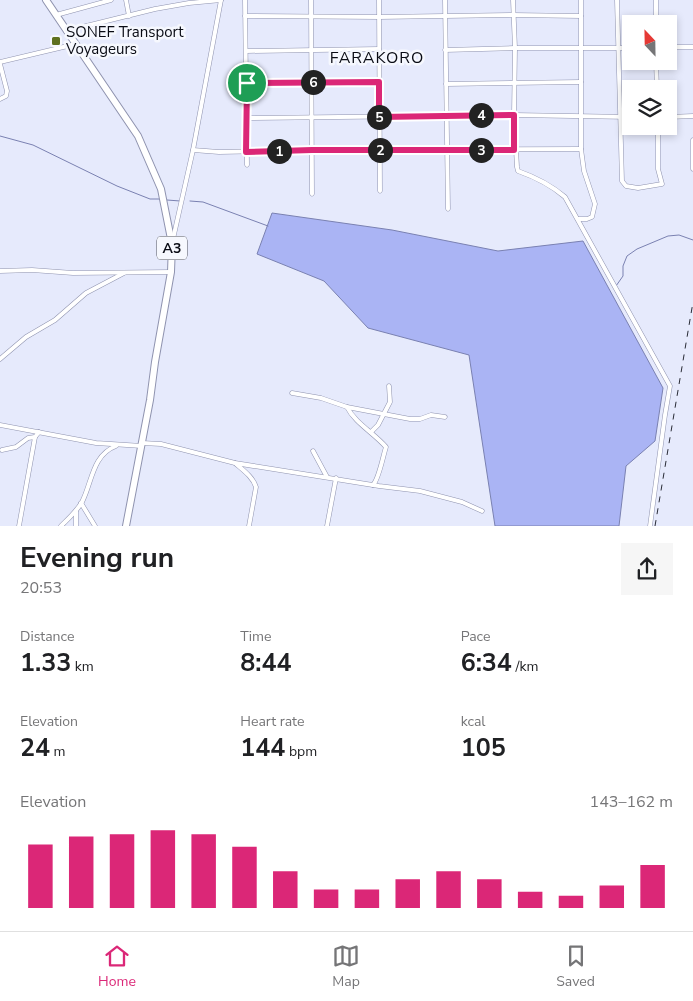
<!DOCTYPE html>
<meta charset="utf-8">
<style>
:root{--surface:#fff;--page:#f6f6f6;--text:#202124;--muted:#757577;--line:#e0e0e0;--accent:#db2777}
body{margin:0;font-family:"Nunito Sans",sans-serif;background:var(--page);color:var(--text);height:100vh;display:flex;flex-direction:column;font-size:19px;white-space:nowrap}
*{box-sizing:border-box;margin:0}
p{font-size:16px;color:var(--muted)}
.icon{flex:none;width:28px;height:28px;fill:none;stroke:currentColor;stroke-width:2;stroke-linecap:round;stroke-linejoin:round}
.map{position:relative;height:526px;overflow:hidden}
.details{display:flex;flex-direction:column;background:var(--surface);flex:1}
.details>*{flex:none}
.needle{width:32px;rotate:338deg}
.buttons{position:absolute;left:622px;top:15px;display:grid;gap:10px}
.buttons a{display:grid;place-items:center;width:55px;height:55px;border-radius:0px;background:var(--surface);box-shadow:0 2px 8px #0003;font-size:25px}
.pin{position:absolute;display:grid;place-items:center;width:42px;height:42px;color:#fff;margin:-21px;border:2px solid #fff;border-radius:50%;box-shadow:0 1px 5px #0007}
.km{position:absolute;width:25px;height:25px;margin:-12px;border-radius:50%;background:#222;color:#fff;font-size:14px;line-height:25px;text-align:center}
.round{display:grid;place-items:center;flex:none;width:52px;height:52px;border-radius:0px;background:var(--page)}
.summary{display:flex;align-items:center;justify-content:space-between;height:85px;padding:0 20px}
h1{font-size:28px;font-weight:700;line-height:38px}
.figures{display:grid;grid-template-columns:repeat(3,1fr);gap:8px;height:85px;padding:5px 20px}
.figures div{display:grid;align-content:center}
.figures b{font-size:25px;font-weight:700}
.figures small{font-size:14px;font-weight:400}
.figures p{font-size:14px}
.chart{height:140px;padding:10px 20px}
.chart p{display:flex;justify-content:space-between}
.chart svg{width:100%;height:90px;margin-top:5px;stroke:var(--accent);stroke-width:6}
.menu{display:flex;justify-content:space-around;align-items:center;height:70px;border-top:1px solid var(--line);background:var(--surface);font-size:14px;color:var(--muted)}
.menu a{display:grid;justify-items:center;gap:2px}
.menu .selected{color:var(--accent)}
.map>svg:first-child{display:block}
.water{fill:#aab4f4;stroke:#7a81b1}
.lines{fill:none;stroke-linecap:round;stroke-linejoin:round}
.stream{stroke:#7a81b1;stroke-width:1}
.minor-casing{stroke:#8f93af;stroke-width:5}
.trunk-casing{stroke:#8f93af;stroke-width:8}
.minor{stroke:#fff;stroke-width:4}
.trunk{stroke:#fff;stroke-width:6}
.rail{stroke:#282a35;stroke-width:1;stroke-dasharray:6 6;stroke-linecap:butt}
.route-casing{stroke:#fff;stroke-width:10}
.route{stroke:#db2777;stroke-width:6}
.poi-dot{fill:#5f711f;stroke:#f6f8fe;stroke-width:2}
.labels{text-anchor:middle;stroke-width:5;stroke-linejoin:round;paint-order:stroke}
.shield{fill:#f6f8fe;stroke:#50525a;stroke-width:1}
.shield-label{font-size:14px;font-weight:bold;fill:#090b14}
.poi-label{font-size:15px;fill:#090b14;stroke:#f6f8fe;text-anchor:start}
.neighbourhood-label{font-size:16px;letter-spacing:1px;fill:#090b14;stroke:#f6f8fe}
</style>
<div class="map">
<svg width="693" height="526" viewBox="0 0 693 526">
<rect width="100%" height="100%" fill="#e6eafc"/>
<polygon class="water" points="272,213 392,230 498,251 583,241 663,388 655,441 626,466 619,526 495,526 469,355 368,328 324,281 257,254"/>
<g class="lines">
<g class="stream">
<polyline points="0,136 33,145 117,186 150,199 160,199"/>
<polyline points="167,200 180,201"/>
<polyline points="190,201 203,202 268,226"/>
<polyline points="616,286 623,276 623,266 627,256 637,249 668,236 679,235 693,240"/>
</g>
<g class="minor-casing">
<g id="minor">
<polyline points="126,0 129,16"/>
<polyline points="245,0 247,165"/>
<polyline points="311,0 312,194"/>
<polyline points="379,0 380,191"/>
<polyline points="445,0 448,209"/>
<path d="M513 0 515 48 514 115 517 167 518 171C535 177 551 185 565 197L670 386 665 415 650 526"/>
<polyline points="617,0 622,181 626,186 638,188 662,184 658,169 658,126"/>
<polyline points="56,15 111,0"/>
<polyline points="245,16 379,17 513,15 581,16"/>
<polyline points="656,24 656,0"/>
<polyline points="66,31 155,9 189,3 221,0"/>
<polyline points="669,47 693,47"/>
<polyline points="445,50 515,48 631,48"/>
<polyline points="247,51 379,49"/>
<polyline points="656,61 657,89"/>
<polyline points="0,62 76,44"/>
<polyline points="0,64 7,91 6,96 0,99"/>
<polyline points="247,83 379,82"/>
<polyline points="446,84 581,82"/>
<polyline points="669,117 693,116"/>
<polyline points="247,118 514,115 631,117"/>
<polyline points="693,140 693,169"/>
<polyline points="193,150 219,152 312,150 581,149"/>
<polyline points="578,219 587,219 592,217 595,204 584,171 581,149 581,0"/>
<polyline points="173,239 193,150 221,0"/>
<polyline points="0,271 32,270 73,273 171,272"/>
<polyline points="0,359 26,337 55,320 86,293 124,273"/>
<polyline points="292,393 321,398 347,407 410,419 420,419 431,415 445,417"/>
<path d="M347 407C355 423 374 433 386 447 383 456 379 479 373 485"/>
<polyline points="0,425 96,443 142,446"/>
<polyline points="371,432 378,425 390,402 389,386"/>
<polyline points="142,443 161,444 235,463 379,486 420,491 462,502 482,511"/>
<polyline points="2,450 16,447 28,438 35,437"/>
<polyline points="313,451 327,477"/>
<path d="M235 463C243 470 253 477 256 487L249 526"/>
<polyline points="81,503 95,526"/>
<polyline points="19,526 35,437 39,432"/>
<path d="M61 526C69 518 77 511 82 502 92 483 92 455 116 446"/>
<polyline points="76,526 76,511"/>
<polyline points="327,526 336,478"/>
</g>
</g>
<g class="trunk-casing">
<polyline id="trunk" points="46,0 138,136 161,189 172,244 171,272 155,362 150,400 126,526"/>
</g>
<use href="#minor" class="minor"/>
<use href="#trunk" class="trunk"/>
<polyline class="rail" points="655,526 693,302"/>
</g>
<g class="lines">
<g class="route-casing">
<polygon id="route" points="379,82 379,117 514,115 514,150 312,150 246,152 247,83"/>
</g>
<use href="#route" class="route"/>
</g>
<rect class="poi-dot" x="51" y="36" width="10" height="10" rx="2.5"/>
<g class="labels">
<rect class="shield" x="157" y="236.5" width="30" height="23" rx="4"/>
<g class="shield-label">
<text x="172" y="253">A3</text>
</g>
<g class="poi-label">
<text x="66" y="37">SONEF Transport<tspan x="66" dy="17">Voyageurs</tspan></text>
</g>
<g class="neighbourhood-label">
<text x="377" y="63">FARAKORO</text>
</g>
</g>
</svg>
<div class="buttons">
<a><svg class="needle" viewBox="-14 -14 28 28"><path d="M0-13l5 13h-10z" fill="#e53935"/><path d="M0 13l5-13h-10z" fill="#757577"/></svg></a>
<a><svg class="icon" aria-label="layers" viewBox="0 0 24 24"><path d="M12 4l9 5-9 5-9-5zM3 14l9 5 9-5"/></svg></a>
</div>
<div class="pin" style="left:247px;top:83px;background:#1e9e55"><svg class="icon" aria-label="arrive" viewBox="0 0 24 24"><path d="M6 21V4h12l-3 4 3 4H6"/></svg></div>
<b class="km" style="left:279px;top:151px">1</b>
<b class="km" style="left:380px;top:150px">2</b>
<b class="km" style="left:481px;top:150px">3</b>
<b class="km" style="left:481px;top:115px">4</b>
<b class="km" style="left:379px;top:117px">5</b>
<b class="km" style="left:313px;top:82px">6</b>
</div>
<section class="details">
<div class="summary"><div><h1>Evening run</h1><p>20:53</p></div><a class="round"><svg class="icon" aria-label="share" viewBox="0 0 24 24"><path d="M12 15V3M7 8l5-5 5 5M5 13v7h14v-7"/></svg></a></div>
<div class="figures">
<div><p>Distance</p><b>1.33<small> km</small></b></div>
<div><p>Time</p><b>8:44</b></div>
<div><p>Pace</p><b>6:34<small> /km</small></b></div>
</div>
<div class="figures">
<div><p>Elevation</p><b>24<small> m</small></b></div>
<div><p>Heart rate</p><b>144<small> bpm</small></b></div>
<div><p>kcal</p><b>105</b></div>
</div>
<div class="chart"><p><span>Elevation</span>143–162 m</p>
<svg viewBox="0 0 160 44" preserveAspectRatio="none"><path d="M5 44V13M15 44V9M25 44V8M35 44V6M45 44V8M55 44V14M65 44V26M75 44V35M85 44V35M95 44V30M105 44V26M115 44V30M125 44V36M135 44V38M145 44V33M155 44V23"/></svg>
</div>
</section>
<nav class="menu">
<a class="selected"><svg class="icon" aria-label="home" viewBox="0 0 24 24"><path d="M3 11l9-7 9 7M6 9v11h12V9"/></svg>Home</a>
<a><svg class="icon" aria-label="map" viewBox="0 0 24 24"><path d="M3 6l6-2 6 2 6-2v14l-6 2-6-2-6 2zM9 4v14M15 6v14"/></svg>Map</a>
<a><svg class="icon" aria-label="saved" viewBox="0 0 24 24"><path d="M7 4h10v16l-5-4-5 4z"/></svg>Saved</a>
</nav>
